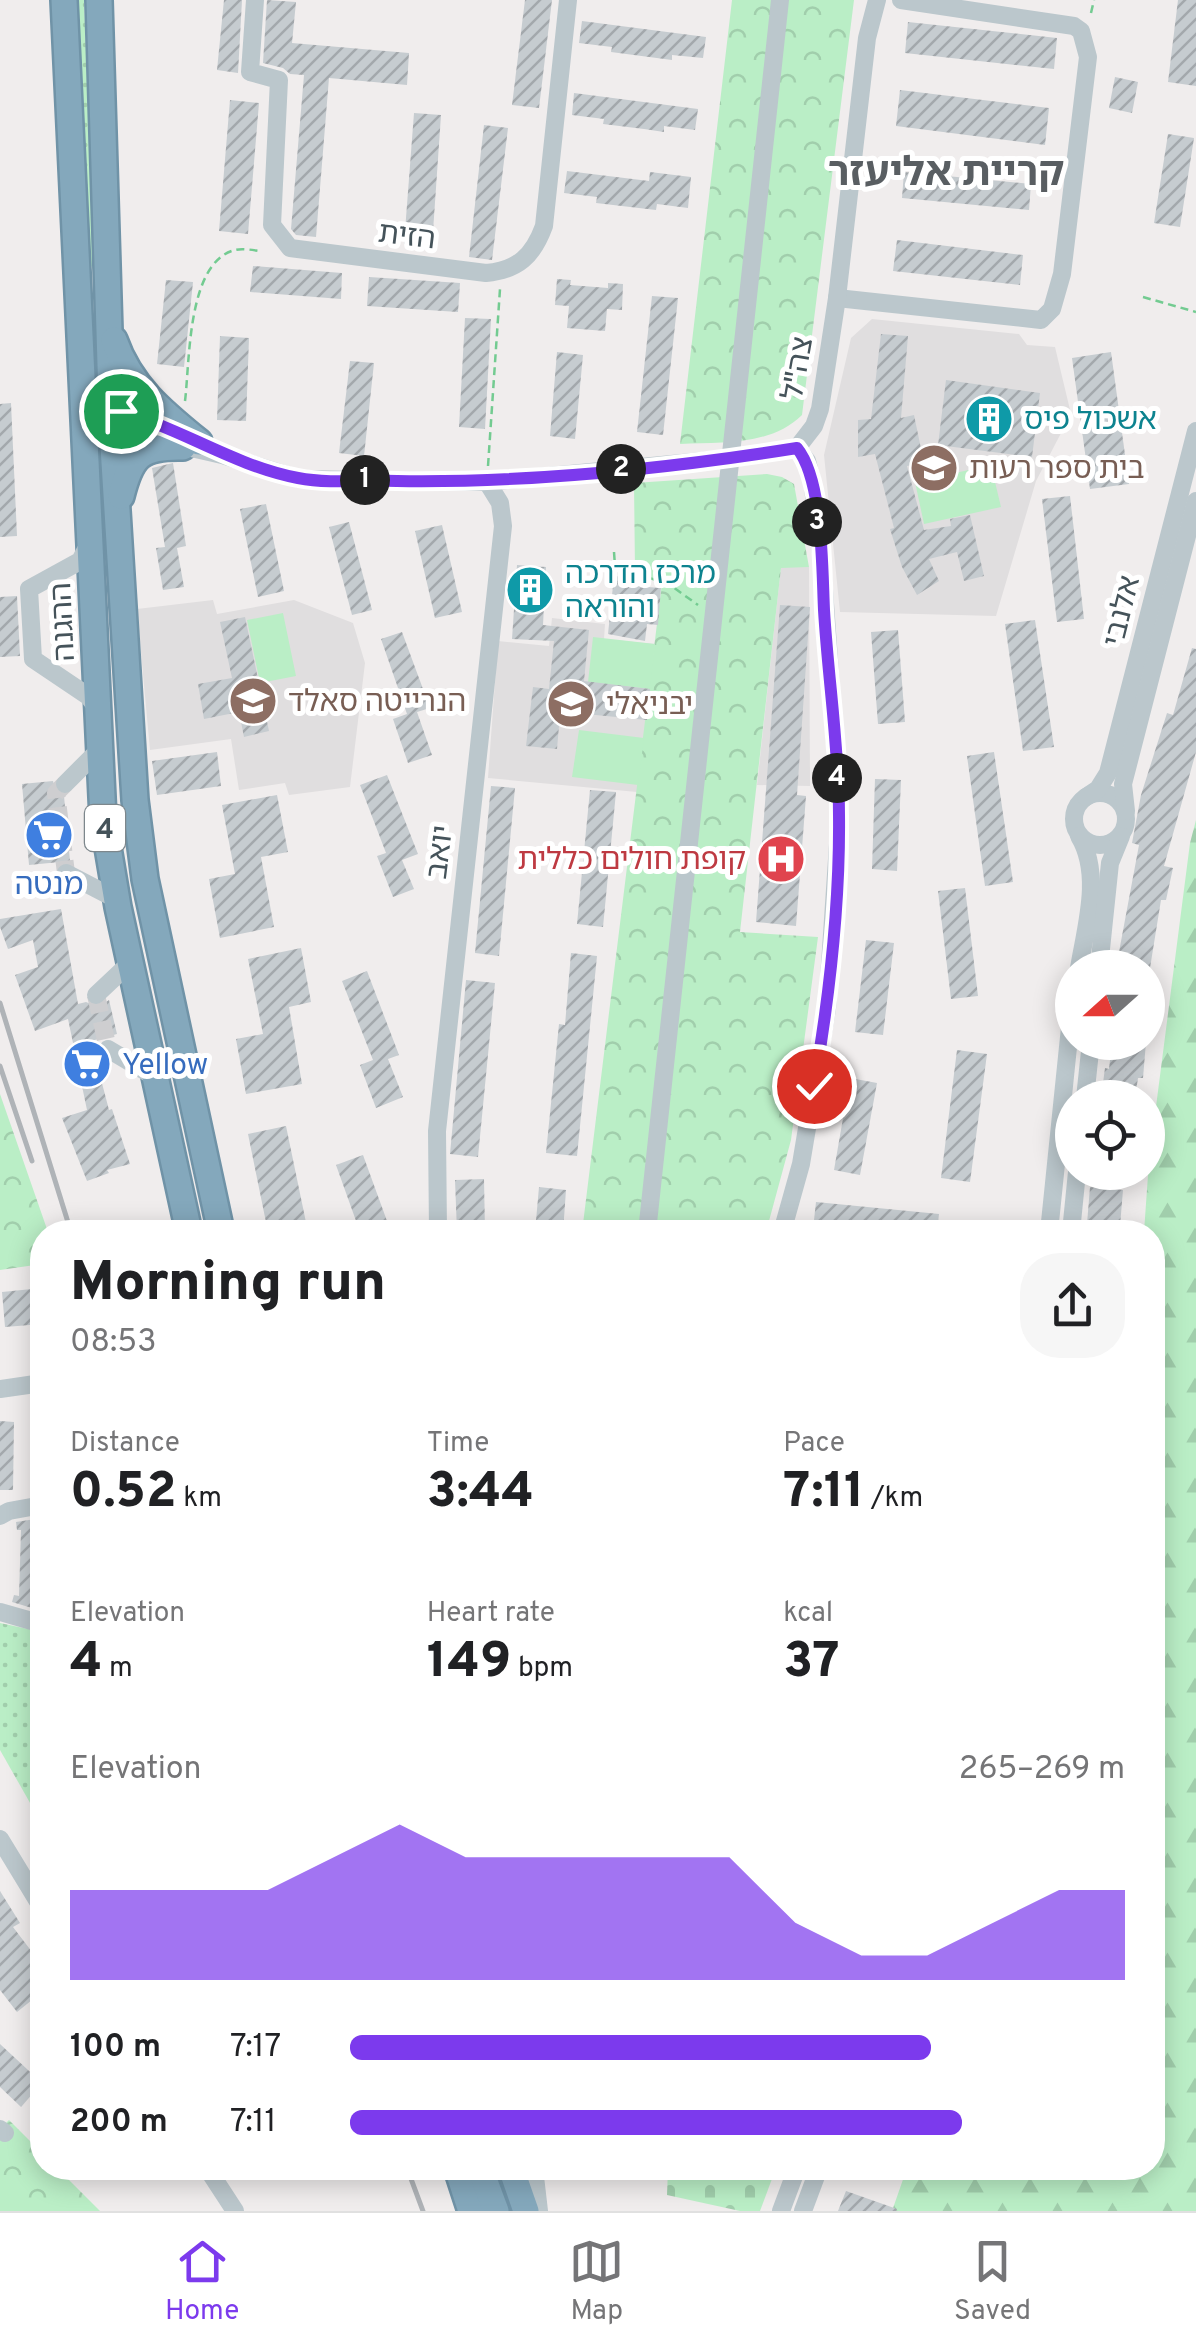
<!DOCTYPE html>
<meta charset="utf-8">
<style>
:root{--surface:#fff;--page:#f6f6f6;--text:#202124;--muted:#757577;--line:#e0e0e0;--accent:#7c3aed}
body{margin:0;font-family:Overpass,"Noto Sans Hebrew",sans-serif;background:var(--page);color:var(--text);height:100vh;display:flex;flex-direction:column;font-size:38px;white-space:nowrap}
*{box-sizing:border-box;margin:0}
p{font-size:32px;color:var(--muted)}
.icon{flex:none;width:55px;height:55px;fill:none;stroke:currentColor;stroke-width:2;stroke-linecap:round;stroke-linejoin:round}
.map{position:relative;flex:1;overflow:hidden}
.side{position:absolute;left:30px;top:1220px;width:1135px;height:960px;display:flex;flex-direction:column;background:var(--surface);border-radius:40px;box-shadow:0 5px 25px #0003}
.side>*{flex:none}
.needle{width:65px;rotate:249deg}
.controls{position:absolute;left:1055px;top:950px;display:grid;gap:20px}
.controls a{display:grid;place-items:center;width:110px;height:110px;border-radius:50%;background:var(--surface);box-shadow:0 5px 25px #0003;font-size:50px}
.pin{position:absolute;display:grid;place-items:center;width:85px;height:85px;color:#fff;margin:-42px;border:5px solid #fff;border-radius:50%;box-shadow:0 2px 10px #0007}
.km{position:absolute;width:50px;height:50px;margin:-25px;border-radius:50%;background:#222;color:#fff;font-size:28px;line-height:50px;text-align:center}
.round{display:grid;place-items:center;flex:none;width:105px;height:105px;border-radius:40px;background:var(--page)}
.summary{display:flex;align-items:center;justify-content:space-between;height:170px;padding:0 40px}
h1{font-size:55px;font-weight:800;line-height:75px}
.stats{display:grid;grid-template-columns:repeat(3,1fr);gap:15px;height:170px;padding:10px 40px}
.stats div{display:grid;align-content:center}
.stats b{font-size:50px;font-weight:800}
.stats small{font-size:28px;font-weight:400}
.stats p{font-size:28px}
.chart{height:280px;padding:20px 40px}
.chart p{display:flex;justify-content:space-between}
.chart svg{width:100%;height:180px;margin-top:10px;fill:var(--accent);opacity:.7}
ul{padding:0 40px;list-style:none;font-size:32px}
li{display:grid;grid-template-columns:160px 120px 1fr;align-items:center;height:75px}
li i{height:25px;border-radius:12px;background:var(--accent)}
.tabs{display:flex;justify-content:space-around;align-items:center;height:140px;border-top:2px solid var(--line);background:var(--surface);font-size:28px;color:var(--muted)}
.tabs a{display:grid;justify-items:center;gap:5px}
.tabs .on{color:var(--accent)}
.map>svg:first-child{display:block}
.education{fill:#e0dedf}
.grass{fill:url(#grass-dots)}
.forest{fill:url(#forest-firs)}
.cemetery{fill:url(#cemetery-stones)}
.park{fill:url(#park-crowns)}
.pitch{fill:#baeec6}
.building{fill:url(#building-hatch)}
.lines{fill:none;stroke-linecap:round;stroke-linejoin:round}
.minor-tunnel{stroke:#ceced0;stroke-width:18;stroke-dasharray:18 9;stroke-linecap:butt}
.highway-casing{stroke:#7093a7;stroke-width:30}
.path{stroke:#73cb91;stroke-width:2.5;stroke-dasharray:8 5;stroke-linecap:butt}
.minor{stroke:#bbc7cc;stroke-width:18}
.highway{stroke:#84a8bc;stroke-width:25}
.rail{stroke:#afb3b7;stroke-width:5}
.route-casing{stroke:#fff;stroke-width:20}
.route{stroke:#7c3aed;stroke-width:12}
.labels{text-anchor:middle;stroke-width:10;stroke-linejoin:round;paint-order:stroke}
.shield{fill:#fff;stroke:#7d878c;stroke-width:2.5}
.shield-label{font-size:28px;font-weight:bold;fill:#45535a}
.street-label{font-size:30px;fill:#45535a;stroke:#fff}
.culture-label{font-size:30px;fill:#0d838f;stroke:#fff;text-anchor:start}
.education-label{font-size:30px;fill:#785e54;stroke:#fff;text-anchor:start}
.health-label{font-size:30px;fill:#be3a42;stroke:#fff;text-anchor:end}
.shop-label{font-size:30px;fill:#366cbe;stroke:#fff}
.district-label{font-size:40px;font-weight:bold;fill:#595e62;stroke:#fff}
</style>
<div class="map">
<svg width="1196" height="2211" viewBox="0 0 1196 2211">
<defs>
<pattern id="grass-dots" width="8" height="8" patternUnits="userSpaceOnUse" patternTransform="scale(2.5)"><rect width="8" height="8" fill="#baeec6"/><path d="M2 2h.1M6 6h.1" fill="none" stroke="#a1ceac" stroke-width="1.8" stroke-linecap="round"/></pattern>
<pattern id="forest-firs" width="22" height="20" patternUnits="userSpaceOnUse" patternTransform="scale(2.5)"><rect width="22" height="20" fill="#baeec6"/><path d="M5 1l3.5 6h-7zM16 11l3.5 6h-7z" fill="#a1ceac"/></pattern>
<pattern id="cemetery-stones" width="16" height="16" patternUnits="userSpaceOnUse" patternTransform="scale(2.5)"><rect width="16" height="16" fill="#baeec6"/><path d="M2 7V4a2 2 0 0 1 4 0v3zM10 15v-3a2 2 0 0 1 4 0v3z" fill="#a1ceac"/></pattern>
<pattern id="park-crowns" width="20" height="18" patternUnits="userSpaceOnUse" patternTransform="scale(2.5)"><rect width="20" height="18" fill="#baeec6"/><path d="M2 6a3 3 0 1 1 6 0M12 15a3 3 0 1 1 6 0" fill="none" stroke="#a1ceac"/></pattern>
<pattern id="building-hatch" width="6" height="6" patternUnits="userSpaceOnUse" patternTransform="scale(2.5)"><rect width="6" height="6" fill="#c6ccd0"/><path d="M-1 1l2-2M0 6l6-6M5 7l2-2" fill="none" stroke="#a3a8ac"/></pattern>
</defs>
<rect width="100%" height="100%" fill="#f0eded"/>
<g class="education">
<polygon points="872,319 1019,334 1027,345 1055,347 1071,414 1036,481 996,616 840,612 824,455 851,338"/>
<polygon points="781,567 809,567 810,786 757,785"/>
<polygon points="213,600 217,614 294,600 353,623 365,663 350,787 289,795 285,783 239,790 231,739 150,750 137,609"/>
<polygon points="552,618 605,624 604,639 655,644 637,792 488,778 498,641 549,646"/>
</g>
<g class="grass">
<polygon points="73,0 84,0 95,274 90,263 83,192"/>
<polygon points="0,1623 42,1632 42,1824 0,1750"/>
</g>
<polygon class="forest" points="1196,820 1196,2211 892,2211 907,2168 1152,2168 1152,1232 1144,1232 1149,1161 1190,843"/>
<polygon class="cemetery" points="668,2168 776,2168 760,2211 740,2211 667,2195"/>
<g class="park">
<path d="M732 0H854L802 415C771 446 721 442 680 444Z"/>
<polygon points="767,474 782,477 794,484 809,567 781,568 740,932 818,937 791,1140 766,1232 582,1232 662,583 635,570 634,483"/>
<polygon points="0,1094 48,1232 42,1232 42,1264 0,1270"/>
<polygon points="9,2120 42,2153 42,2168 57,2168 100,2211 0,2211 0,2129"/>
</g>
<g class="pitch">
<polygon points="991,465 1001,507 924,524 915,482"/>
<polygon points="283,613 296,676 260,683 247,620"/>
<polygon points="593,637 655,644 650,689 588,682"/>
<polygon points="579,730 644,738 638,785 572,777"/>
</g>
<g class="building">
<polygon points="224,0 242,0 238,73 217,70"/>
<polygon points="267,0 296,2 292,43 409,53 407,85 329,78 316,237 296,235 291,229 304,75 290,74 283,68 263,63"/>
<polygon points="525,0 552,0 539,108 512,105"/>
<polygon points="1178,0 1196,0 1196,86 1168,82"/>
<polygon points="582,21 706,37 703,58 672,55 672,60 611,52 612,47 579,43"/>
<polygon points="908,22 1057,38 1054,69 905,53"/>
<polygon points="1115,77 1138,82 1132,113 1109,108"/>
<polygon points="900,90 1049,108 1045,145 896,126"/>
<polygon points="574,93 698,109 695,130 664,126 664,132 644,129 603,124 604,119 572,115"/>
<polygon points="230,100 259,103 248,234 219,231"/>
<polygon points="414,113 441,115 432,246 404,244"/>
<polygon points="484,125 508,128 492,260 469,257"/>
<polygon points="1168,134 1194,138 1180,227 1154,223"/>
<polygon points="567,171 649,181 650,172 691,177 688,208 657,204 656,210 596,203 597,197 564,193"/>
<polygon points="904,172 1031,184 1029,210 902,198"/>
<polygon points="897,240 1023,255 1020,285 893,271"/>
<polygon points="253,266 342,273 341,299 250,292"/>
<polygon points="369,277 460,283 458,312 367,306"/>
<polygon points="557,279 571,280 570,285 608,288 608,283 623,284 622,310 607,309 605,331 567,328 569,306 555,305"/>
<polygon points="166,280 193,282 184,367 157,364"/>
<polygon points="652,296 678,298 663,435 637,432"/>
<polygon points="465,318 491,319 485,429 459,427"/>
<polygon points="881,334 908,336 901,418 914,415 924,463 907,466 924,530 951,526 950,519 970,515 984,576 964,581 957,552 929,559 939,581 917,595 902,567 890,529 894,528 875,454 858,457 858,420 871,419"/>
<polygon points="220,336 249,338 246,421 217,420"/>
<polygon points="557,352 583,355 575,439 550,436"/>
<polygon points="1111,352 1129,484 1090,489 1072,358"/>
<polygon points="350,361 374,363 364,456 339,453"/>
<polygon points="946,380 1040,393 1032,457 938,445"/>
<polygon points="11,403 17,536 0,537 0,404"/>
<polygon points="173,463 186,546 177,548 184,587 163,590 156,548 165,547 152,468"/>
<polygon points="1070,496 1084,619 1057,622 1042,499"/>
<polygon points="266,504 284,591 258,597 240,509"/>
<polygon points="349,522 372,610 352,615 329,527"/>
<polygon points="442,525 462,612 435,618 415,531"/>
<polygon points="517,565 546,567 543,625 589,630 584,681 650,689 647,720 575,713 574,728 559,726 557,749 526,746 533,687 549,689 554,641 512,639"/>
<polygon points="614,576 634,578 634,586 661,588 658,625 647,624 645,641 608,634"/>
<polygon points="17,596 20,656 0,657 0,597"/>
<polygon points="780,605 810,607 797,795 806,796 796,926 756,922"/>
<polygon points="245,617 269,731 244,737 239,712 204,719 198,684 232,678 220,622"/>
<polygon points="1035,620 1054,747 1023,751 1005,624"/>
<polygon points="898,630 905,722 878,724 871,632"/>
<polygon points="402,632 430,708 417,712 432,755 408,763 393,719 407,714 381,639"/>
<polygon points="1192,648 1196,649 1196,752 1164,866 1173,868 1166,900 1161,900 1150,968 1116,968 1139,845 1132,843 1141,795 1167,713 1173,715"/>
<polygon points="217,752 221,786 157,795 152,761"/>
<polygon points="994,752 1013,882 985,886 967,756"/>
<polygon points="387,775 418,854 402,860 414,889 393,897 377,856 386,853 360,785"/>
<polygon points="875,779 901,780 897,871 872,869"/>
<polygon points="53,781 56,792 64,796 70,861 29,865 22,784"/>
<polygon points="491,786 515,788 499,956 475,953"/>
<polygon points="590,790 616,792 603,927 577,924"/>
<polygon points="277,795 288,852 261,857 274,927 220,938 209,879 235,874 222,805"/>
<polygon points="965,888 978,996 951,999 938,891"/>
<polygon points="61,909 78,1004 86,1002 98,1007 109,1000 117,1034 91,1041 109,1110 112,1109 130,1164 107,1170 109,1173 87,1181 62,1118 87,1110 68,1019 35,1031 15,975 38,967 33,940 8,949 0,927 0,919"/>
<polygon points="866,940 894,943 883,1035 855,1032"/>
<polygon points="301,948 311,1002 289,1007 302,1084 246,1094 236,1039 263,1034 248,959"/>
<polygon points="571,953 597,956 577,1156 546,1153 559,1024 565,1025"/>
<polygon points="367,971 399,1055 388,1059 403,1097 376,1108 360,1065 373,1060 342,981"/>
<polygon points="466,980 495,983 478,1157 450,1154"/>
<polygon points="1112,1042 1146,1042 1143,1078 1138,1078 1135,1098 1101,1098 1105,1068 1109,1069"/>
<polygon points="957,1050 987,1054 970,1182 941,1178"/>
<polygon points="850,1078 877,1083 860,1175 834,1170"/>
<polygon points="286,1126 308,1232 268,1232 248,1134"/>
<polygon points="363,1155 391,1232 360,1232 336,1165"/>
<polygon points="484,1179 485,1232 457,1232 455,1180"/>
<polygon points="539,1187 566,1190 563,1232 535,1232"/>
<polygon points="1090,1187 1123,1190 1120,1226 1087,1224"/>
<polygon points="816,1202 939,1214 937,1232 813,1229"/>
<polygon points="42,1288 42,1324 5,1327 2,1292"/>
<polygon points="0,1421 14,1422 13,1490 0,1490"/>
<polygon points="42,1518 42,1611 12,1602 14,1595 19,1596 21,1530 17,1530 16,1522"/>
<polygon points="0,1891 20,1923 13,1927 42,1965 42,1992 17,2012 0,1990"/>
<polygon points="0,2044 42,2083 21,2107 0,2087"/>
<polygon points="846,2191 897,2209 896,2211 838,2211"/>
</g>
<g class="lines">
<g class="minor-tunnel">
<polyline points="65,784 56,793 66,873"/>
<polyline points="96,995 108,1049"/>
</g>
<g class="highway-casing">
<g id="highway">
<polyline points="64,0 103,818 118,907 189,1232"/>
<polyline points="99,0 112,430 135,800 145,879 221,1232"/>
<path d="M114 340C130 386 162 412 199 442"/>
<path d="M121 496C131 456 140 446 183 447"/>
<polyline points="457,2168 471,2211"/>
<polyline points="480,2168 496,2211"/>
<polyline points="511,2168 526,2211"/>
</g>
</g>
<g class="path">
<polyline points="1091,13 1094,0"/>
<polyline points="1143,297 1196,312"/>
<path d="M185 401C190 361 187 262 235 250 242 248 252 250 259 251"/>
<polyline points="488,466 500,289"/>
<polyline points="614,552 615,566 670,585 698,605"/>
</g>
<g class="minor">
<path d="M255 0 250 72 279 80 272 225 290 248 486 273C518 270 533 256 544 226L568 0"/>
<polyline points="837,298 1041,320 1052,309 1062,274 1088,57 1081,31 1074,26 901,0"/>
<path d="M105 410C129 407 157 423 179 433"/>
<polyline points="85,415 112,430 222,455 300,479 487,482 733,458 797,448"/>
<polyline points="797,448 814,426 820,409 837,298 867,38 877,0"/>
<polyline points="90,542 80,561 29,589 33,659 88,696 98,709"/>
<polyline points="65,784 100,749"/>
<circle cx="1100" cy="819" r="26"/>
<polyline points="1086,797 1098,789 1108,773 1196,431"/>
<polyline points="1126,811 1123,784 1196,501"/>
<path d="M1079 836C1102 874 1086 926 1079 968"/>
<polyline points="66,873 116,899"/>
<polyline points="1099,968 1110,863 1121,836"/>
<polyline points="96,995 130,963"/>
<polyline points="108,1049 155,1077"/>
<polyline points="1085,1098 1091,1042"/>
<polyline points="438,1232 437,1131 503,526 500,503 487,482"/>
<polyline points="647,1232 780,0"/>
<polyline points="782,1232 801,1164 827,1009 840,814 822,561 812,480 807,461 797,448"/>
<polyline points="1049,1232 1072,1008"/>
<polyline points="1071,1232 1077,1172"/>
<polyline points="0,1389 42,1383"/>
<polyline points="0,1516 9,1511 42,1505"/>
<polyline points="0,1612 42,1624"/>
<polyline points="0,1839 42,1908"/>
<polyline points="0,2129 5,2133"/>
<polyline points="207,2168 235,2211"/>
<polyline points="534,2168 539,2211"/>
<polyline points="781,2211 797,2168"/>
<polyline points="803,2211 819,2168"/>
</g>
<use href="#highway" class="highway"/>
<g class="rail">
<polyline points="0,1003 71,1232"/>
<polyline points="0,1066 32,1161"/>
<polyline points="407,2168 423,2211"/>
</g>
</g>
<g class="lines">
<g class="route-casing">
<path id="route" d="M121 411C182 429 235 466 298 478 329 484 365 480 397 481 530 483 665 469 797 448 823 480 822 568 824 610 828 678 839 747 839 815 840 903 829 999 814 1086"/>
</g>
<use href="#route" class="route"/>
</g>
<defs>
<g id="building-disc" transform="scale(2.5)"><circle r="9.5" fill="#0f9aa8" stroke="#fff"/><path d="M-4-6H4V6H1V3H-1V6H-4ZM-2.5-4.3h1.7v1.8h-1.7ZM.8-4.3h1.7v1.8H.8ZM-2.5-1h1.7V.8h-1.7ZM.8-1h1.7V.8H.8Z" fill="#fff"/></g>
<g id="school-disc" transform="scale(2.5)"><circle r="9.5" fill="#8d6e63" stroke="#fff"/><path d="M0-5L7-2L0 1L-7-2ZM-4 1L0 2.5L4 1V4Q0 6-4 4Z" fill="#fff"/></g>
<g id="supermarket-disc" transform="scale(2.5)"><circle r="9.5" fill="#3f7fe0" stroke="#fff"/><path d="M-6-5.5h2.5l.6 2H6L4.5 2H-2.5L-4.4-4H-6ZM-1.5 3.2a1.3 1.3 0 1 0 .1 0ZM3 3.2a1.3 1.3 0 1 0 .1 0Z" fill="#fff"/></g>
<g id="hospital-disc" transform="scale(2.5)"><circle r="9.5" fill="#e0444e" stroke="#fff"/><path d="M-5-5h3v3.5h4V-5h3V5h-3V1.5h-4V5h-3Z" fill="#fff"/></g>
</defs>
<g fill-rule="evenodd">
<use href="#building-disc" x="989" y="419"/>
<use href="#school-disc" x="934" y="468"/>
<use href="#building-disc" x="530" y="590"/>
<use href="#school-disc" x="253" y="701"/>
<use href="#school-disc" x="571" y="704"/>
<use href="#supermarket-disc" x="49" y="835"/>
<use href="#hospital-disc" x="781" y="859"/>
<use href="#supermarket-disc" x="87" y="1064"/>
</g>
<g class="labels">
<rect class="shield" x="85" y="805" width="40" height="46" rx="8"/>
<g class="shield-label">
<text x="105" y="838">4</text>
</g>
<g class="street-label">
<text transform="translate(407 235) rotate(7)" y="10">הזית</text>
<text transform="translate(797 368) rotate(-80)" y="10">צה"ל</text>
<text transform="translate(1121 611) rotate(-76)" y="10">אלנבי</text>
<text transform="translate(62 622) rotate(-93)" y="10">ההגנה</text>
<text transform="translate(439 852) rotate(-83)" y="10">יואב</text>
</g>
<g class="culture-label">
<text x="1024" y="429">אשכול פיס</text>
<text x="565" y="583">מרכז הדרכה<tspan x="565" dy="34">והוראה</tspan></text>
</g>
<g class="education-label">
<text x="969" y="478">בית ספר רעות</text>
<text x="288" y="711">הנרייטה סאלד</text>
<text x="606" y="714">יבניאלי</text>
</g>
<g class="health-label">
<text x="746" y="869">קופת חולים כללית</text>
</g>
<g class="shop-label">
<text x="49" y="894">מנטה</text>
<text x="122" y="1074" text-anchor="start">Yellow</text>
</g>
<g class="district-label">
<text x="946" y="185">קריית אליעזר</text>
</g>
</g>
</svg>
<div class="controls">
<a><svg class="needle" viewBox="-14 -14 28 28"><path d="M0-13l5 13h-10z" fill="#e53935"/><path d="M0 13l5-13h-10z" fill="#757577"/></svg></a>
<a><svg class="icon" aria-label="locate" viewBox="0 0 24 24"><circle cx="12" cy="12" r="6"/><path d="M12 2v4M12 18v4M2 12h4M18 12h4"/></svg></a>
</div>
<div class="pin" style="left:121px;top:411px;background:#1e9e55"><svg class="icon" aria-label="arrive" viewBox="0 0 24 24"><path d="M6 21V4h12l-3 4 3 4H6"/></svg></div>
<div class="pin" style="left:814px;top:1086px;background:#d93025"><svg class="icon" aria-label="check" viewBox="0 0 24 24"><path d="M5 12l5 5 9-10"/></svg></div>
<b class="km" style="left:365px;top:480px">1</b>
<b class="km" style="left:621px;top:469px">2</b>
<b class="km" style="left:817px;top:522px">3</b>
<b class="km" style="left:837px;top:778px">4</b>
<section class="side">
<div class="summary"><div><h1>Morning run</h1><p>08:53</p></div><a class="round"><svg class="icon" aria-label="share" viewBox="0 0 24 24"><path d="M12 15V3M7 8l5-5 5 5M5 13v7h14v-7"/></svg></a></div>
<div class="stats">
<div><p>Distance</p><b>0.52<small> km</small></b></div>
<div><p>Time</p><b>3:44</b></div>
<div><p>Pace</p><b>7:11<small> /km</small></b></div>
</div>
<div class="stats">
<div><p>Elevation</p><b>4<small> m</small></b></div>
<div><p>Heart rate</p><b>149<small> bpm</small></b></div>
<div><p>kcal</p><b>37</b></div>
</div>
<div class="chart"><p><span>Elevation</span>265–269 m</p>
<svg viewBox="0 0 160 44" preserveAspectRatio="none"><path d="M0 44V22L10 22L20 22L30 22L40 14L50 6L60 14L70 14L80 14L90 14L100 14L110 30L120 38L130 38L140 30L150 22L160 22V44z"/></svg>
</div>
<ul>
<li><b>100 m</b>7:17<i style="width:75%"></i></li>
<li><b>200 m</b>7:11<i style="width:79%"></i></li>
</ul>
</section>
</div>
<nav class="tabs">
<a class="on"><svg class="icon" aria-label="home" viewBox="0 0 24 24"><path d="M3 11l9-7 9 7M6 9v11h12V9"/></svg>Home</a>
<a><svg class="icon" aria-label="map" viewBox="0 0 24 24"><path d="M3 6l6-2 6 2 6-2v14l-6 2-6-2-6 2zM9 4v14M15 6v14"/></svg>Map</a>
<a><svg class="icon" aria-label="saved" viewBox="0 0 24 24"><path d="M7 4h10v16l-5-4-5 4z"/></svg>Saved</a>
</nav>
